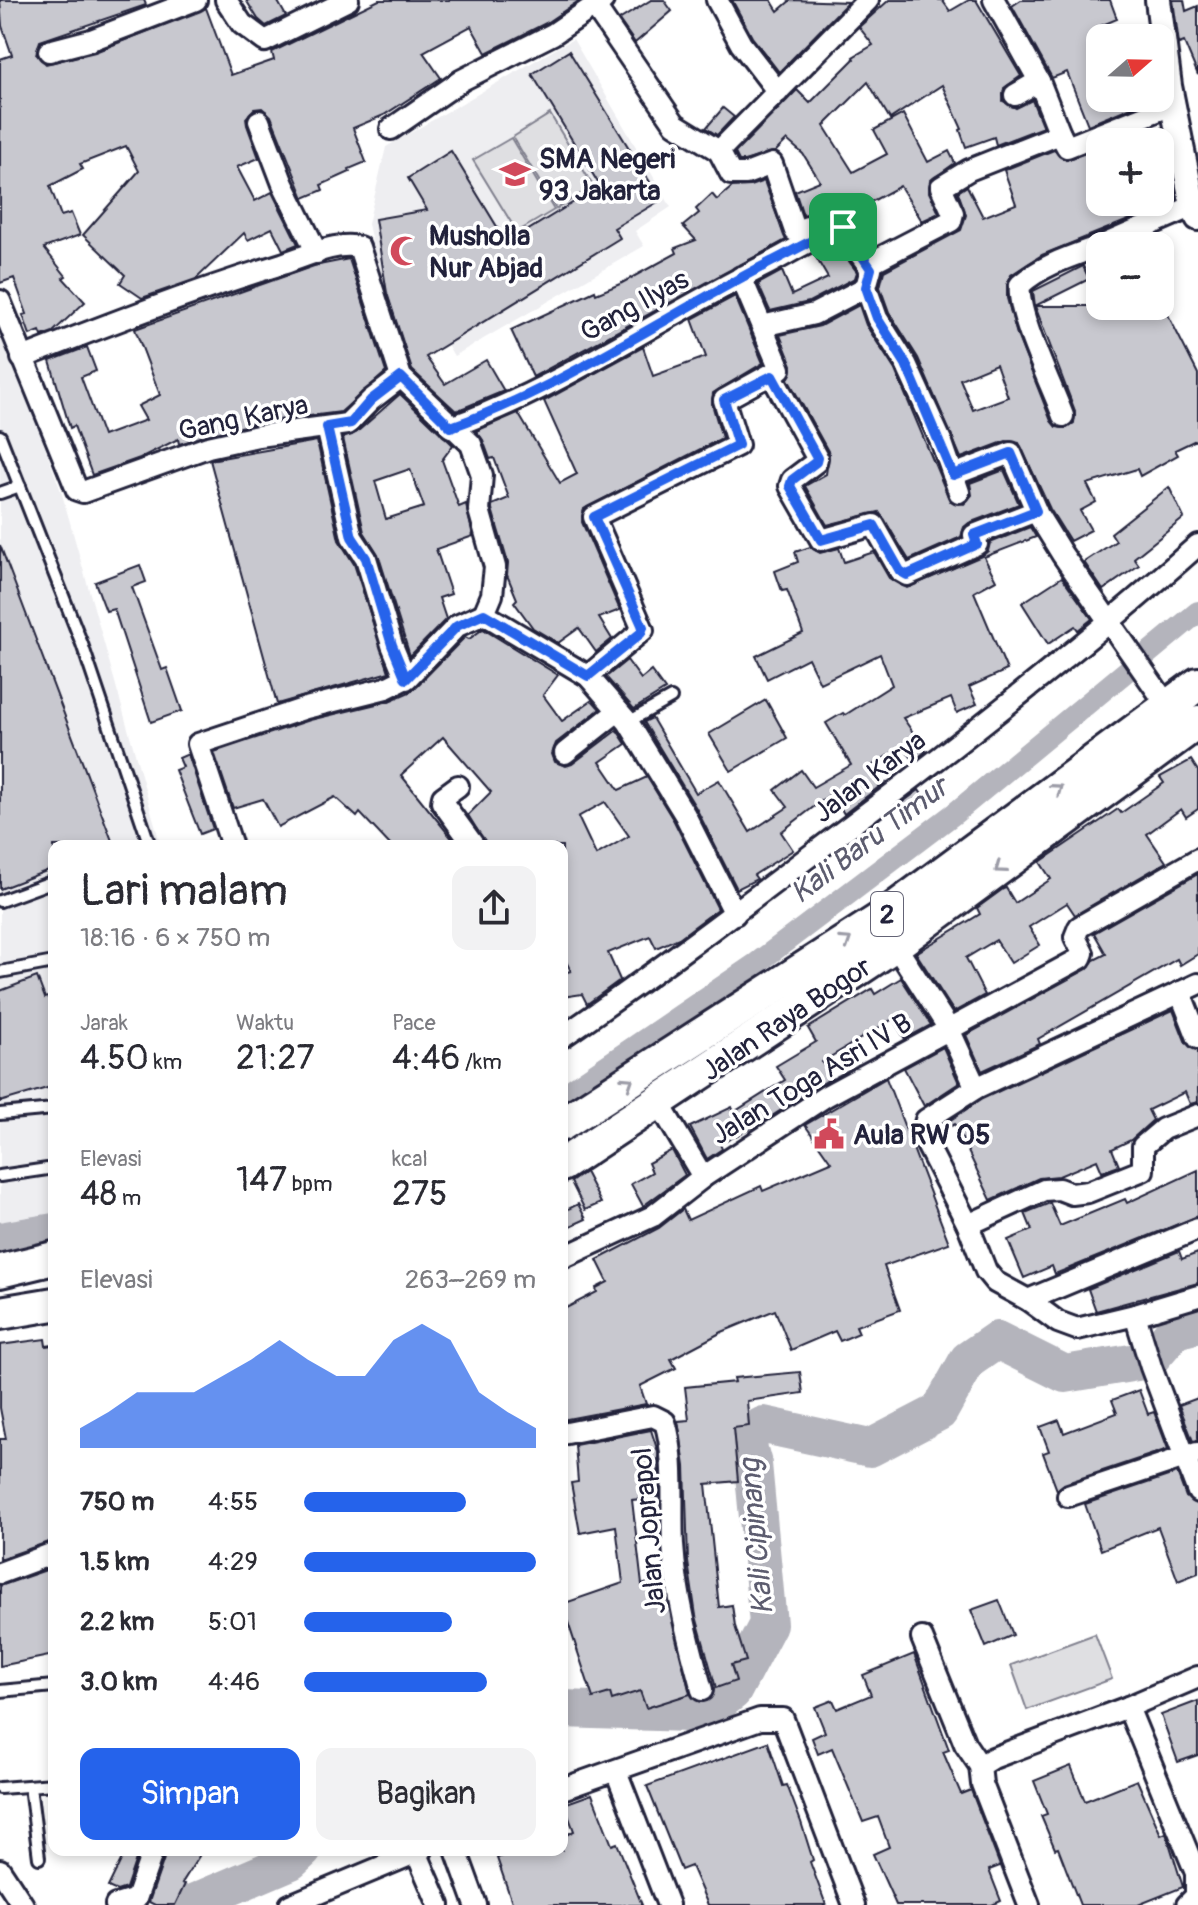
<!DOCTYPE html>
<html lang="id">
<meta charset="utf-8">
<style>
:root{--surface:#fff;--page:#f2f2f3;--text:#2b2b33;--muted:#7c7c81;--accent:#2563eb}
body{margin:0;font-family:Pangolin,sans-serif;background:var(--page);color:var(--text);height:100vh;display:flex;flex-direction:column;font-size:30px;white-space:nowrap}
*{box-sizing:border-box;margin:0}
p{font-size:26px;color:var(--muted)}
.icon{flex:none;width:44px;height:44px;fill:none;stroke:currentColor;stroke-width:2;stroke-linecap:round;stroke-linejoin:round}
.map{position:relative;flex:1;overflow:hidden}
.side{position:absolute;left:48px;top:840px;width:520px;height:1016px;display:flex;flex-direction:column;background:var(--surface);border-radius:16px;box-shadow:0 4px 12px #0003}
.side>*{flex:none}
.needle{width:52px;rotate:70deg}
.tools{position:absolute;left:1086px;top:24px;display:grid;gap:16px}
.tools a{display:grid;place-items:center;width:88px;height:88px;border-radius:16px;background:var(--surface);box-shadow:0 4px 12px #0003;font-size:40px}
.pin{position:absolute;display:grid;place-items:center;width:68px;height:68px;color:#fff;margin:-34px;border-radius:16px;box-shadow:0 4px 12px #0006}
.round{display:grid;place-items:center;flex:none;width:84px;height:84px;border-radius:16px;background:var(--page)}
.head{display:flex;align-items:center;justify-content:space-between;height:136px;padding:0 32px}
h1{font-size:44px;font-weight:600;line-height:60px}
.figures{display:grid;grid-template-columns:repeat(3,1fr);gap:12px;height:136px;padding:8px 32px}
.figures div{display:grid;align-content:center}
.figures b{font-size:34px;font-weight:600}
.figures small{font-size:22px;font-weight:400}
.figures p{font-size:22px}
.chart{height:224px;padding:16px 32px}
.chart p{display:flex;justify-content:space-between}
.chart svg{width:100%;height:144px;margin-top:8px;fill:var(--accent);opacity:.7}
.action{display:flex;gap:16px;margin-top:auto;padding:16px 32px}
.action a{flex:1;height:92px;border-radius:16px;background:var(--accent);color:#fff;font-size:32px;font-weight:600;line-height:92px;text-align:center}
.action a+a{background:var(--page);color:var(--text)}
ul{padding:0 32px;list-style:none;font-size:26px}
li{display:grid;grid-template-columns:128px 96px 1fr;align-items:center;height:60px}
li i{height:20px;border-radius:10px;background:var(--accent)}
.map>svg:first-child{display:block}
.built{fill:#eeeef1}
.green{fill:#dfdfe2;stroke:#80808e;stroke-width:2}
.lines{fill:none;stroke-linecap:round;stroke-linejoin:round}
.canal{stroke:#b4b4bc;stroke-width:22}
.river{stroke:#b4b4bc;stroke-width:38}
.building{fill:#c8c8cf;stroke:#22223b;stroke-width:2;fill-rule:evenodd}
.service-casing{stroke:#22223b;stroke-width:16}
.minor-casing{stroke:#22223b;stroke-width:26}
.tertiary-casing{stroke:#22223b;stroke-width:30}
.trunk-casing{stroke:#22223b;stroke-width:38}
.service{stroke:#fff;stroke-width:10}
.minor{stroke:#fff;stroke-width:20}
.tertiary{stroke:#fff;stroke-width:24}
.trunk{stroke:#fff;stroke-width:32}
.oneway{stroke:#9c9ca7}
.route-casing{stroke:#fff;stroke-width:16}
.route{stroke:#2563eb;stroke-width:10}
.labels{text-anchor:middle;stroke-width:7;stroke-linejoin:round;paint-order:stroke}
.shield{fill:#fff;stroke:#646476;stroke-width:2}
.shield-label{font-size:26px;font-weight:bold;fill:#22223b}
.poi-label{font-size:28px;font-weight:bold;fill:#22223b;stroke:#fff;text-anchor:start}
.street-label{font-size:28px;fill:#22223b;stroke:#fff}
.water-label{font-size:30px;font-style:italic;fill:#5c5c6f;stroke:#fff}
</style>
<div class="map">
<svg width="1198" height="1905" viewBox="0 0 1198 1905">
<rect width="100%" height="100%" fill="#fff"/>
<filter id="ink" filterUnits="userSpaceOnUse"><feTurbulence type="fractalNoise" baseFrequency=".0125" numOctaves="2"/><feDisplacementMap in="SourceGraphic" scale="16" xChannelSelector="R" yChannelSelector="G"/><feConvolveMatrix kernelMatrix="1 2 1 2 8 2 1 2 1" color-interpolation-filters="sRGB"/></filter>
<g filter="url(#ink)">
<g class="built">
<polygon points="573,39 671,207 635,231 644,246 454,356 426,309 388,315 368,224 386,147"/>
<polygon points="0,324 62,494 161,846 54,846 54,1250 0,1259"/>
</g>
<g class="green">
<polygon points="550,114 593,186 556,209 513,137"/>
<polygon points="511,138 554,210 517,232 473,160"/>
<polygon points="1095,1634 1112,1679 1027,1710 1011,1665"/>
</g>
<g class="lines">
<polyline class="canal" points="562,1096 757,963 955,813 1198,612"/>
<g class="river">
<polyline points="0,1241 54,1232"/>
<polyline points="562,1709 689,1713 714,1706 733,1691 768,1624 753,1464 748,1446 751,1432 764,1425 870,1448 939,1412 968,1360 997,1340 1065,1374 1149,1360 1175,1330 1198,1324"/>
<polyline points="188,1905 291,1861 303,1850"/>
</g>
</g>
<g class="building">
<polygon points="0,0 144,0 146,5 40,41 36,54 46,64 95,52 206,8 231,75 274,60 272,52 379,0 580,0 546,23 486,53 471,26 423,52 441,78 384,115 353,128 366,162 349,169 350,172 321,185 323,190 304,198 271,116 262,108 254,109 246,118 247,125 259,158 237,167 255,201 272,192 298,244 283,250 272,228 248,240 244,233 196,279 142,298 120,283 125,275 83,235 139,171 126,146 80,164 83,169 50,186 61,216 71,213 80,235 44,248 66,276 63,278 85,302 53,332 42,336 40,331 30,335 23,315 27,314 14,278 0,283 0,59 12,55 2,26"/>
<polygon points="246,0 277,0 286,16 266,26 258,19"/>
<polygon points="651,0 664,0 672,11 635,43 619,20"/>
<polygon points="732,0 771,0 778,11 791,0 848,2 779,72 752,37"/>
<polygon points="889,0 942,0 950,11 969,0 976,0 1021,76 1004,88 1003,101 1016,108 1032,100 1043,127 996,145 994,137 966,147 960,130 962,129 942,85 890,119 868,82 824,126 853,172 887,154 874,130 903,114 928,162 949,151 955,163 930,181 929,192 939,213 922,221 900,186 867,204 869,208 850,219 840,211 828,208 803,215 795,191 820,181 803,154 787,140 775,152 744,161 739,161 735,153 797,90 810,103 854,59 853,57 873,45 859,27"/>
<polygon points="1021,0 1110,0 1117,19 1100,26 1104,38 1100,38 1100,98 1131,98 1134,106 1088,125 1067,72 1052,78 1012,6"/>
<polygon points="1173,0 1184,0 1186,11 1198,6 1198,75 1184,42 1179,44"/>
<polygon points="569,51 661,200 614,228 620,238 426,357 445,384 486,360 504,391 456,411 412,370 387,293 375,219 427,210 408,178 451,151 507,243 600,186 532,74"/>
<polygon points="723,108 734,117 717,135 706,128"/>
<path d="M1100 148V202H1124L1131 219 1042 255 1011 275 1007 285V298L1017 335 1051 421 1056 427 1067 428 1074 423 1075 411 1035 306H1156L1160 316V299L1198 374V439L1175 450 1178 455 1140 476 1137 469 1087 484 1096 502 1080 511 1091 530 1070 541 1050 509 1019 443 1006 441 961 458 918 358 889 312 880 287 884 271 961 230 966 215 958 192 967 186 983 217 1016 204 1004 170 1054 150 1066 160ZM996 364 1008 397 973 410 960 379Z"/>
<polygon points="764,181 786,240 533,377 511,330 595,291 596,294 620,284 677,253 675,248 696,240 683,226 699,213 696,209 712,194 717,200 732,187 750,186"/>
<polygon points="836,244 857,272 855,278 809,302 770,311 758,284 782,271 792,295 828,278 814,254"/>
<polygon points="349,259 386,372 341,412 255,423 179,444 178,439 140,458 92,475 74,426 70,428 50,361 87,347 96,371 81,377 103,436 146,420 138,406 160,395 135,329 314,266"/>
<polygon points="1083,266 1089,279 1035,306 1033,291"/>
<polygon points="735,296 763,363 713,393 712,404 722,438 584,509 582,522 620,610 599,618 612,639 596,652 579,628 558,643 533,628 514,602 517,599 507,575 508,563 492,509 492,505 509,498 494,458 490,459 483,440 476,431 518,413 560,483 577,474 544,401 643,347 653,376 706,357 692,319"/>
<polygon points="859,305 866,325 895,370 950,501 964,504 972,495 970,483 1004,470 1019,504 969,523 964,527 961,537 909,560 879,512 827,525 805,486 826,474 829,453 788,379 792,365 780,335 820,326"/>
<path d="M400 394 453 445 442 460 459 507 466 504 473 536 436 549 451 594 439 598 446 619 410 656 378 554 364 532 343 438 356 433ZM410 469 424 507 386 519 375 481Z"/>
<polygon points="317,441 339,540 354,564 389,672 277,704 210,460"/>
<polygon points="1169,487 1184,518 1134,558 1139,565 1103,590 1084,562 1116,541 1111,533"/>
<polygon points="1030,527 1036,537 984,557 996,580 974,592 1007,670 969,687 977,704 957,713 951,698 903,718 926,751 914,761 903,746 873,765 884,783 844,814 832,793 781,832 793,850 754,875 757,879 737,889 696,808 644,722 652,718 696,793 719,780 750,832 788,807 775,790 801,770 813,787 851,765 826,723 843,713 845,715 892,685 880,654 820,683 808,658 767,679 756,656 803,633 787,590 782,591 775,571 798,562 795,552 810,547 820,553 839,548 844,562 874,552 889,578 907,588 982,556 988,551 990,543"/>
<polygon points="0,545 114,846 54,846 54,868 0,889"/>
<polygon points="140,565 146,582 132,587 162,670 167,668 182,711 151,722 114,609 106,611 95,582"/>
<polygon points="1062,577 1092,619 1078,630 1075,626 1048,644 1022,603"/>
<path d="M483 629 558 675 543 695 562 721 592 700 600 709 556 743 552 754 555 762 566 766 572 764 617 730 626 744 600 762 619 790 647 777 674 821 718 909 679 938 656 948 650 936 608 953 620 980 587 1004 582 994 562 997V973L571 971 562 954V846H487L468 815 491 792 443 737 401 775 458 846H391L360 813 357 817 335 797 278 827 263 799 233 808 214 752 310 720 389 701 412 691 465 637 469 639ZM605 802 629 836 596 855 578 817Z"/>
<polygon points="627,660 641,679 651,671 665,690 634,709 606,677"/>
<polygon points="766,700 787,738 731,771 709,734"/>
<polygon points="188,754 213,829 200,834 175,770 183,767 179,758"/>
<polygon points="1191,760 1198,771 1198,809 1186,817 1181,809 1147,834 1166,862 1075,915 1067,903 1029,927 1040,945 1011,963 996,940 966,958 985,995 954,1012 916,953 980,914 977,908 1003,889 1006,888 1015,903 1051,879 1040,862 1118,809 1121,813 1164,783 1160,777"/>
<polygon points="919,790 927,802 906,816 899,805"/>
<polygon points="1198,874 1198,954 1180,965 1177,959 1038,1039 1040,1044 982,1071 966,1035 1087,969 1094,960 1106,954 1094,933"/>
<polygon points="37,977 45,998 54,995 54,1086 0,1102 0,991"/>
<polygon points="901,978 931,1025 905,1039 893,1019 822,1062 831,1078 761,1123 720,1144 722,1149 707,1159 690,1127 732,1107 734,1112 785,1080 776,1066 816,1042 808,1028 872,989 875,994"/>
<polygon points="1173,1010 1186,1043 1198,1051 1198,1102 1190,1104 1185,1092 1148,1110 1153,1120 1131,1140 1112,1149 1119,1166 1102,1172 1097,1160 1059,1176 1039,1178 991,1200 955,1124 939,1132 937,1129 982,1099"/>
<polygon points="943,1047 959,1083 924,1106 904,1068"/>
<polygon points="886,1078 949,1243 884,1266 900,1310 856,1326 859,1333 840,1341 835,1331 791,1350 775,1310 722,1332 671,1359 676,1368 640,1386 646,1404 562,1420 562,1310 597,1292 596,1288 608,1282 597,1260 659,1228 683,1209 688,1220 761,1186 763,1191 831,1162 805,1125"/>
<polygon points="672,1150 685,1175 643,1206 631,1184 652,1172 648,1163"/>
<polygon points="1198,1170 1198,1216 1055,1274 1052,1266 1024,1278 1008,1240 1032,1230 1025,1213 1050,1203 1060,1226 1125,1199 1127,1203"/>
<polygon points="585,1172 601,1203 585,1210 571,1182"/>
<polygon points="578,1204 586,1219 562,1230 562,1212"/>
<polygon points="1179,1251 1182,1259 1198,1253 1198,1283 1096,1311 1088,1289"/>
<polygon points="45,1339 46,1346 54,1345 54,1540 0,1559 0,1439 6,1439 0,1408 0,1345"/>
<polygon points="800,1372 803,1393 747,1401 749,1426 733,1428 738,1481 706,1484 719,1607 732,1605 735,1626 746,1661 731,1665 736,1681 716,1688 696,1616 688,1562 685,1466 678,1421 689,1420 685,1387 735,1382 734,1378"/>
<polygon points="1139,1390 1148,1414 1154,1412 1168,1449 1064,1484 1057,1490 1043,1453 1049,1451 1040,1427 1059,1420 1064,1433 1117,1413 1112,1400"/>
<polygon points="1198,1398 1198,1440 1193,1441 1179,1405"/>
<polygon points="651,1430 658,1452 659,1497 632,1500 642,1585 663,1578 690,1694 646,1708 640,1691 612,1700 610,1693 593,1698 562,1604 623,1583 616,1526 580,1533 571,1483 578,1482 575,1445"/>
<polygon points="1177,1473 1186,1497 1198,1505 1198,1573 1178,1581 1158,1527 1101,1550 1085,1504"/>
<polygon points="49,1569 54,1585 54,1655 0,1666 0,1586"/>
<polygon points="999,1600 1013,1635 986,1647 971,1610"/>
<polygon points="914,1654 949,1750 943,1752 961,1794 971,1790 1000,1866 989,1870 1001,1901 992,1905 896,1905 873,1854 889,1847 878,1817 863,1822 832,1748 818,1754 812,1738 825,1732 815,1707 833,1700 837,1709 871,1695 863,1675"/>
<polygon points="1198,1701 1198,1755 1178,1762 1161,1715"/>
<polygon points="768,1742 783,1786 787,1785 801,1822 813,1860 810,1862 826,1905 708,1905 691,1866 681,1870 647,1786"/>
<polygon points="1071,1766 1085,1801 1137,1780 1161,1835 1166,1833 1183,1887 1138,1905 1080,1905 1058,1848 1055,1849 1041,1816 1047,1814 1034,1781"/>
<polygon points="592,1794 612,1845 617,1843 642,1905 513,1905 497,1858 520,1850 562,1850 562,1837 574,1831 564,1804"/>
<polygon points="126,1850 139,1850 126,1888 117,1891 108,1887"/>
<polygon points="167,1850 189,1850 199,1856 182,1883 185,1884 175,1905 155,1905 149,1902"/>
</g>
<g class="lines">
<g class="service-casing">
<g id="service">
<polyline points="0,436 82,644 150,846"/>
<polyline points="0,493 20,486"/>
<polyline points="628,722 671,698"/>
<polyline points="0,901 54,881"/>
<polyline points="0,972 54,962"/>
<polyline points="0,1114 54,1109"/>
<polyline points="0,1176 54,1168"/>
<polyline points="0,1691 54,1686"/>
<polyline points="30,1786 39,1858"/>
<polyline points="0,1788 54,1784"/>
</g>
</g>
<g class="minor-casing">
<g id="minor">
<polyline points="226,0 242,24 265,41 348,0"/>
<polyline points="717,0 741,44 778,92"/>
<polyline points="868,0 719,151 731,174 746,174 772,164 795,231 826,221 837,223 871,269 866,287 877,318 906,364 942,443 959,492"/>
<polyline points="994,0 1039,81 1015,95"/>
<polyline points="595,7 675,124 719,151"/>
<polyline points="49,51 91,40 196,0"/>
<polyline points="1039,81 1060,134"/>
<polyline points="259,121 283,184 317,253"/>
<polyline points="391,129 462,80 553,34 603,0"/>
<polyline points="1101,246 1198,204"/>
<polyline points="868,264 951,221 953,213 941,187 969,170 1060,134 1067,147 1172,105"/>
<polyline points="0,301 77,490 83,492 208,447 258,436 347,424 371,400 401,377"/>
<polyline points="762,326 814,314 866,287"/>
<path d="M22 358C109 324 194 291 282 264 304 257 337 241 359 247L401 377 471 444 482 475 479 510 495 567 492 595 484 614 588 676 628 722 685 815 735 914"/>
<polyline points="772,376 817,458 816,462 792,480 790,486 821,540 874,525 900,571 907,575 977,544 974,535 1036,511"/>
<path d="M1063 416C1052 386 1016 313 1020 285 1042 265 1072 256 1100 246"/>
<polyline points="327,427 352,537 366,558 392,645 406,679"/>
<path d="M451 427C562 387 659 318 764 266 788 254 810 239 835 230"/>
<polyline points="953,475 1011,453 1038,515 1062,554 1174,715"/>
<polyline points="588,676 643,630 594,517 738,445 724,400 780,369 741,277"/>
<polyline points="565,753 618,711"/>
<polyline points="458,786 443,797 442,802 474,846"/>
<polyline points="232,846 198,744 306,708 386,688 408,677 457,626 484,614"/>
<polyline points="895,945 949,1029 976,1088"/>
<polyline points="1198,984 976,1088 926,1120 922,1135 968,1225 986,1271 995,1282 1028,1300 1058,1322 1077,1329 1135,1315 1151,1367 1198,1492"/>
<polyline points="1180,992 1198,1038"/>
<path d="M562 1037C647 979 729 917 811 855 944 756 1074 655 1198 545"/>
<polyline points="659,1103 703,1177"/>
<polyline points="968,1225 1044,1190 1059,1189 1072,1194 1088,1192 1143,1170 1143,1146 1163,1129 1198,1115"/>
<polyline points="562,1258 653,1216 703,1177 826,1096 1081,958 1083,953 1075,937 1079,927 1198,859"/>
<polyline points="1028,1300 1198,1229"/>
<polyline points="1135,1315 1198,1296"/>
<path d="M562 1434 653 1416 665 1422C676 1456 671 1508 673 1545 676 1594 689 1643 702 1690"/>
<polyline points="1068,1496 1197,1453"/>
<polyline points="0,1573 54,1553"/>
<polyline points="922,1638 965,1744 980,1766 982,1784 1029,1905"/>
<polyline points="1128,1707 1196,1873 1196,1896 1187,1905"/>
<polyline points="980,1766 993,1758 1128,1707 1198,1677"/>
<polyline points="616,1771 668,1905"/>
<polyline points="562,1789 760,1719 783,1719 854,1905"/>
<polyline points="456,1850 476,1905"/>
<polyline points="417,1854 439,1905"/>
<polyline points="0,1870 23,1905"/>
<polyline points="116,1905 136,1899 153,1850"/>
<polyline points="290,1905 422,1850"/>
</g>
</g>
<g class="tertiary-casing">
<polyline id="tertiary" points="1158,0 1169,86 1193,206 1198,218"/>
</g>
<g class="trunk-casing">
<g id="trunk">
<polyline points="562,1124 879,920 1198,684"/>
<polyline points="562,1165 895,945 1198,722"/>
<polyline points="0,1271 54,1258"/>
<polyline points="0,1313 54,1304"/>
</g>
</g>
<use href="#service" class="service"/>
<use href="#minor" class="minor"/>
<use href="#tertiary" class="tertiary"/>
<use href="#trunk" class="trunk"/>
</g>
<defs><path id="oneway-chevron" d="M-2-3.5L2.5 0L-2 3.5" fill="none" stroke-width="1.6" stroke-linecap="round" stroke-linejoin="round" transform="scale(2)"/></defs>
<g class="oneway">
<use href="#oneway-chevron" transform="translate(1057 789) rotate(-36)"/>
<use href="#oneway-chevron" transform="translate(1000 868) rotate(144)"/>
<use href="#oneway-chevron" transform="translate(846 941) rotate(-33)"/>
<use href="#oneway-chevron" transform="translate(628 1082) rotate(-33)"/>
</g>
</g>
<g class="lines" filter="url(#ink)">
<g class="route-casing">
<path id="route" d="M843 227 871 269 866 287 877 318 906 364 953 475 1011 453 1036 511 974 535 977 544 907 575 900 571 874 525 821 540 790 486 792 480 816 462 817 458 772 376 724 400 738 445 594 517 643 627 641 633 588 676 484 614 457 626 406 679 392 645 366 558 352 537 327 427 351 423 371 400 401 377 451 427C564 387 665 316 771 262 795 250 818 236 843 227Z"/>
</g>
<use href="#route" class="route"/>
</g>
<defs>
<g id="school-bare" transform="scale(2.4)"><path d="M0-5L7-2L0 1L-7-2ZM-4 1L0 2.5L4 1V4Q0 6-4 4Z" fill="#d1495b" stroke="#fff" stroke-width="2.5" paint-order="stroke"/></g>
<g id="mosque-bare" transform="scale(2.4)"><path d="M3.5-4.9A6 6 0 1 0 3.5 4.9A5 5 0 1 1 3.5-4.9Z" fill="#d1495b" stroke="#fff" stroke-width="2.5" paint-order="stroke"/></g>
<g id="civic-bare" transform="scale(2.4)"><path d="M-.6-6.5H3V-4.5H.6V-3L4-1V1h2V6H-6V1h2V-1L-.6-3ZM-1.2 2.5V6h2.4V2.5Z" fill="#d1495b" stroke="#fff" stroke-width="2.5" paint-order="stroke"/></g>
</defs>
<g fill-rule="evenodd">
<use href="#school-bare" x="515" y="174"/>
<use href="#mosque-bare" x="405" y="251"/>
<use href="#civic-bare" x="829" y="1134"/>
</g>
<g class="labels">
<rect class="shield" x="871" y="892" width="32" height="44" rx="6"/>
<g class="shield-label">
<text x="887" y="923">2</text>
</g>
<g class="poi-label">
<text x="539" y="168">SMA Negeri<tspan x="539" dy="32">93 Jakarta</tspan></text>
<text x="429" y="245">Musholla<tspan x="429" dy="32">Nur Abjad</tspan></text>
<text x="853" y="1144">Aula RW 05</text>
</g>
<g class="street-label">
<text transform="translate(634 305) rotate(-29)" y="10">Gang Ilyas</text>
<text transform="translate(243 417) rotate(-12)" y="10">Gang Karya</text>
<text transform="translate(869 776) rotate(-37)" y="10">Jalan Karya</text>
<text transform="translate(786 1018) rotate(-34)" y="10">Jalan Raya Bogor</text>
<text transform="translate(811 1078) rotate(-31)" y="10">Jalan Toga Asri IV B</text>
<text transform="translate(648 1531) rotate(-95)" y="10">Jalan Joprapol</text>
</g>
<g class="water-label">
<text transform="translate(869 840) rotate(-37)" y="10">Kali Baru Timur</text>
<text transform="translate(756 1537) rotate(-95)" y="10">Kali Cipinang</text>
</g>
</g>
</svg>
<div class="tools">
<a><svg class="needle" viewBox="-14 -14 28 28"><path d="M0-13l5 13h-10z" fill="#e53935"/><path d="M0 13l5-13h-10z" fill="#7c7c81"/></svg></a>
<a>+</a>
<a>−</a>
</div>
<div class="pin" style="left:843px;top:227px;background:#1e9e55"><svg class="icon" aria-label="arrive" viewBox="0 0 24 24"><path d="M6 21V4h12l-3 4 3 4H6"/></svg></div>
<section class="side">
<div class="head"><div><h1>Lari malam</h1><p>18:16 · 6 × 750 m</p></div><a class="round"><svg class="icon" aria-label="share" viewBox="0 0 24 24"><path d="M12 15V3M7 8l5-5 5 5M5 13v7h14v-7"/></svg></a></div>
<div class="figures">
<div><p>Jarak</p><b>4.50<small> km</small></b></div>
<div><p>Waktu</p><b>21:27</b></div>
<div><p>Pace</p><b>4:46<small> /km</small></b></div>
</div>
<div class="figures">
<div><p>Elevasi</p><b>48<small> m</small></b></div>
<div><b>147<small> bpm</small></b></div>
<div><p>kcal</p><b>275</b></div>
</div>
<div class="chart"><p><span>Elevasi</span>263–269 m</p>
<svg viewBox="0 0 160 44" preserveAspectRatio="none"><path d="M0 44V38L10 33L20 27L30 27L40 27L50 22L60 17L70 11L80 17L90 22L100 22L110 11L120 6L130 11L140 27L150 33L160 38V44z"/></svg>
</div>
<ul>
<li><b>750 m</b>4:55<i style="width:70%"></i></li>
<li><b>1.5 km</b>4:29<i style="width:100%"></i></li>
<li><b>2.2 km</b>5:01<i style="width:64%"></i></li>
<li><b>3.0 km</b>4:46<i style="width:79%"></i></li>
</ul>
<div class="action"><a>Simpan</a><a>Bagikan</a></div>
</section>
</div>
